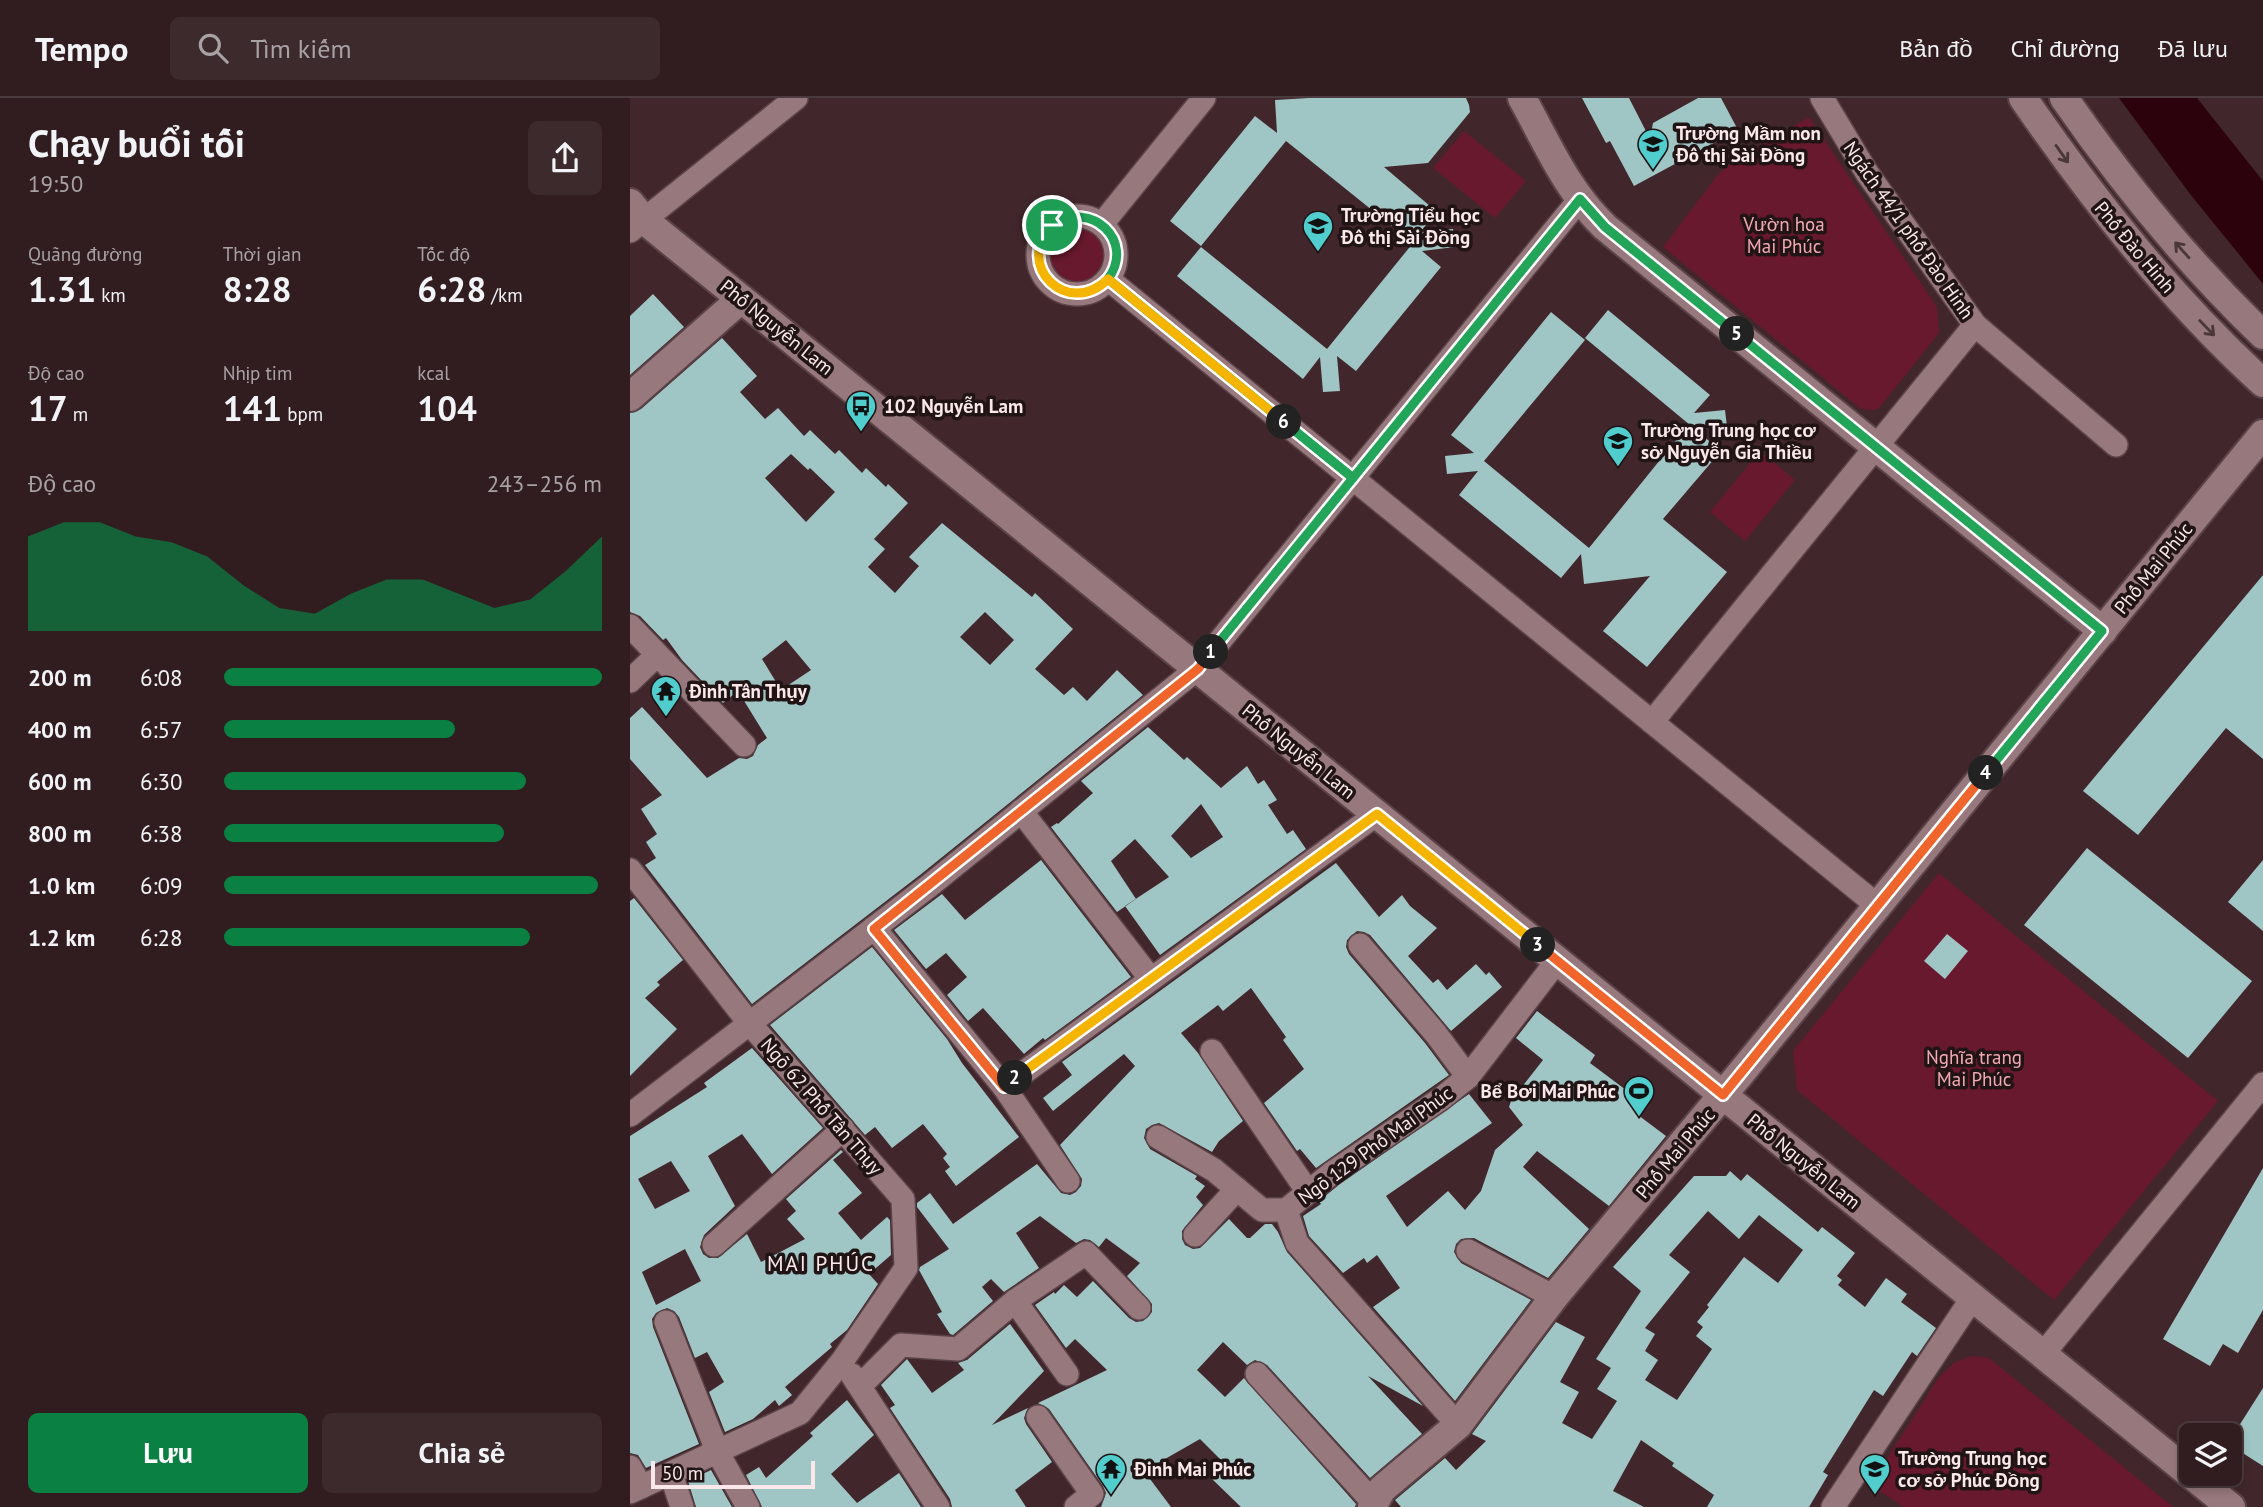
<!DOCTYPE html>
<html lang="vi">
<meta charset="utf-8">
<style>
:root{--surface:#311d20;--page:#3d2a2d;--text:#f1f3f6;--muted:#a8a2a5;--line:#4c3b3e;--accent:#0b8043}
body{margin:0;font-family:"PT Sans",sans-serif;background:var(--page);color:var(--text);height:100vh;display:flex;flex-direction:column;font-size:26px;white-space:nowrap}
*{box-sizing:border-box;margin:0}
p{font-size:23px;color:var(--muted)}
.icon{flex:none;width:38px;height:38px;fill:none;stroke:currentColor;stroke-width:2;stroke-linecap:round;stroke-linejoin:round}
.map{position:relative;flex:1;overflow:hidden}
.side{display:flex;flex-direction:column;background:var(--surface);width:630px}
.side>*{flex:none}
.controls{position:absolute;left:1549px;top:1325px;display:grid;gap:14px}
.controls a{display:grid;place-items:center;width:63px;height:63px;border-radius:10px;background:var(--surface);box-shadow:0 4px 10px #0003,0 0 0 2px var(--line);font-size:35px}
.scale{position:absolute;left:21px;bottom:18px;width:164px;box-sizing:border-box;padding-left:7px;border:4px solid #fae8ea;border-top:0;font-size:19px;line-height:24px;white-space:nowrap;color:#fae8ea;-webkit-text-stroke:5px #201415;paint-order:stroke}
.pin{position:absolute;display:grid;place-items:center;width:60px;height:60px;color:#fff;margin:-30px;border:4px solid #fff;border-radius:50%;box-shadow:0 2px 7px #0007}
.km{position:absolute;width:35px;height:35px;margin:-18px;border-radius:50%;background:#222;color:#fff;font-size:19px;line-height:35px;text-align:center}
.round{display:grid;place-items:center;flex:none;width:74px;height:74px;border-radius:10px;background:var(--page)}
.summary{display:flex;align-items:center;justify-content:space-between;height:119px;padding:0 28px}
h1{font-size:38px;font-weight:800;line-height:52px}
.stats{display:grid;grid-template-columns:repeat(3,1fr);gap:10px;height:119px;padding:7px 28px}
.stats div{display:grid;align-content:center}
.stats b{font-size:35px;font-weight:800}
.stats small{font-size:19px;font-weight:400}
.stats p{font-size:19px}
.chart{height:196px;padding:14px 28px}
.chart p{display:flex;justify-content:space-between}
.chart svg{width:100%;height:126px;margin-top:7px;fill:var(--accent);opacity:.7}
.primary-button{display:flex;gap:14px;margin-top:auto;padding:14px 28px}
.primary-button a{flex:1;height:80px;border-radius:10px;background:var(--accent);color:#fff;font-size:28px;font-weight:800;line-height:80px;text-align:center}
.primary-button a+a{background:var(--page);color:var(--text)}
ul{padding:0 28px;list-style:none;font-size:23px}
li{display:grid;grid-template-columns:112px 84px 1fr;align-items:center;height:52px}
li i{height:18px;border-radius:9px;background:var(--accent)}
header{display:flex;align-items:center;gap:42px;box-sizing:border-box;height:98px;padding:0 35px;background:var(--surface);border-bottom:2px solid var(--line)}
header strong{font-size:33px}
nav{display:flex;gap:38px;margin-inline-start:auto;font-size:24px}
.search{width:490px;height:63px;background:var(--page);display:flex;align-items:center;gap:18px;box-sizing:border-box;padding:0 24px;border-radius:10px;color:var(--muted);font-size:26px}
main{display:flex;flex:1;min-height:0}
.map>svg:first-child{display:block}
.green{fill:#69192d}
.water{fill:#2c020d}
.building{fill:#a0c5c5;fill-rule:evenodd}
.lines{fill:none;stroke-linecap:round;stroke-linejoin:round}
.minor-casing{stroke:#5a4347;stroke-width:26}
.tertiary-casing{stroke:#5a4347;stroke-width:32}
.minor{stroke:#97787c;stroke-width:23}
.tertiary{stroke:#97787c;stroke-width:28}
.oneway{stroke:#4a3739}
.split-1-casing{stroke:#fff;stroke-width:14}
.split-2-casing{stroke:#fff;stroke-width:14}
.split-3-casing{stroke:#fff;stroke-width:14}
.split-4-casing{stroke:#fff;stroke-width:14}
.split-5-casing{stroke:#fff;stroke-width:14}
.split-6-casing{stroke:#fff;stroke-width:14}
.split-7-casing{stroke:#fff;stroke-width:14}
.split-1{stroke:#22a559;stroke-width:9}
.split-2{stroke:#f0652b;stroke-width:9}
.split-3{stroke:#f5b400;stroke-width:9}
.split-4{stroke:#f0652b;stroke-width:9}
.split-5{stroke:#22a559;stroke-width:9}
.split-6{stroke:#22a559;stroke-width:9}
.split-7{stroke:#f5b400;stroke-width:9}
.labels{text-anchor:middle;stroke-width:7;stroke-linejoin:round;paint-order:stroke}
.poi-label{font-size:19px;font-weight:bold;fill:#fae8ea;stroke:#201415;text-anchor:start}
.park-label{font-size:19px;fill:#f3a9b3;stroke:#201415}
.street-label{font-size:19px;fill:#fae8ea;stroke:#201415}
.neighbourhood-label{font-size:21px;letter-spacing:2px;fill:#fae8ea;stroke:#201415}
</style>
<header>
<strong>Tempo</strong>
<div class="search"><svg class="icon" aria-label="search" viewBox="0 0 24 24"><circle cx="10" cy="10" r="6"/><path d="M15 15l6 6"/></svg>Tìm kiếm</div>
<nav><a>Bản đồ</a><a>Chỉ đường</a><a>Đã lưu</a></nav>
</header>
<main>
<section class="side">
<div class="summary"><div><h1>Chạy buổi tối</h1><p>19:50</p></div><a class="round"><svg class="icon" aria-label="share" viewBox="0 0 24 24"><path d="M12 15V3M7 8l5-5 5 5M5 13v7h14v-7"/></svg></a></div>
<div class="stats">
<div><p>Quãng đường</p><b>1.31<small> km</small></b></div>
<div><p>Thời gian</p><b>8:28</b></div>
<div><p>Tốc độ</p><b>6:28<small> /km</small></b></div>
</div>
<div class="stats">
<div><p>Độ cao</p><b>17<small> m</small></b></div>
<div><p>Nhịp tim</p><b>141<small> bpm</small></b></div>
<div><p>kcal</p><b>104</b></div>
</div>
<div class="chart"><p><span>Độ cao</span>243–256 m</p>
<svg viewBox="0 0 160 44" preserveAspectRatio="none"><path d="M0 44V11L10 6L20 6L30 11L40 13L50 18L60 28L70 36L80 38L90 31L100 26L110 26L120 31L130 36L140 33L150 23L160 11V44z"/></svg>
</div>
<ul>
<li><b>200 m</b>6:08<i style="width:100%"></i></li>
<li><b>400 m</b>6:57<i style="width:61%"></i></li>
<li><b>600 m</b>6:30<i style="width:80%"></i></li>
<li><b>800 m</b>6:38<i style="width:74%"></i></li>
<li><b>1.0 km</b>6:09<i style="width:99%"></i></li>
<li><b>1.2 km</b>6:28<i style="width:81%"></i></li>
</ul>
<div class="primary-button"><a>Lưu</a><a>Chia sẻ</a></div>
</section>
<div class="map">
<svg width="1633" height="1409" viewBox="0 0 1633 1409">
<rect width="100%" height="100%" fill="#41272b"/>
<g class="green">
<polygon points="1179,19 1307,209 1309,235 1249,310 1244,312 1231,311 1033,149 1086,79 1099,66"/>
<polygon points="834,33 896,83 865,120 803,70"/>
<circle cx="448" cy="156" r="29"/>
<polygon points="1130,353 1165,382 1115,443 1080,414"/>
<polygon points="1309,775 1588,1003 1424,1202 1167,992 1163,953"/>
<polygon points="1341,1258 1359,1260 1543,1409 1274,1409 1240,1387 1309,1279 1324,1265"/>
</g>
<polygon class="water" points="1489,0 1567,0 1633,83 1633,186 1560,96"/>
<g class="building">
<polygon points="679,0 836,0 839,7 840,14 798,65 754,69 807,114 790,134 823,131 825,149 792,153 811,169 726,273 707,258 710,293 693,294 690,259 673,281 547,178 571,149 697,251 783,145 656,43 571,148 540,123 625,18 647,35 645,2"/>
<polygon points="952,0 999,0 1020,41 1023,25 1068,0 1091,0 1108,32 1004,88 980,43 976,45"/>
<polygon points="23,196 54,229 0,277 0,218"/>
<polygon points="978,212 1080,297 1064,315 1095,312 1097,329 1066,332 955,240"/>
<polygon points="921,214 955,242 854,363 959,450 1059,326 1091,353 1033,421 1097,474 1017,569 973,533 1020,478 954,486 951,456 931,480 829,397 848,373 817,376 815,358 844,355 821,337"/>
<path d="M92 240 127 278 110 294 135 321 148 310 174 338 180 332 205 356 209 352 232 375 236 370 256 389 258 386 278 405 244 441 255 451 238 469 265 495 289 468 279 459 312 425 402 499 405 495 443 531 405 571 434 597 443 589 457 603 487 572 513 597 290 777 122 906 15 767 26 760 16 744 27 736 11 711 32 697 0 661V620L12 609 77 680 109 660 117 661 123 658 128 647 137 640 108 593 93 605 52 562 36 540 33 542 10 518 0 514V315L11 311ZM161 356 178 372 180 370 205 394 176 424 135 380ZM355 514 384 542 360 567 330 539ZM156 542 181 572 151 592 132 561Z"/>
<polygon points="1633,477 1633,661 1596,630 1508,737 1453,693"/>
<path d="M518 629 554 662 557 659 591 690 617 668 628 686 634 682 647 702 638 707 657 736 663 732 676 751 530 857 495 808 539 779 505 741 481 763 506 801 487 814 421 729 427 725 428 726 463 695 451 683ZM571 706 593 739 561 760 541 738Z"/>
<polygon points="1457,750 1622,883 1558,960 1394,827"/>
<polygon points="411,762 501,879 415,942 413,940 394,956 353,910 338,923 317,897 337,879 316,855 296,871 264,832 312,796 335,822"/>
<polygon points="1633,762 1633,833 1598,804"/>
<polygon points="706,765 749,819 772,797 780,808 807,830 778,858 803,885 808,881 817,892 846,866 856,877 859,874 872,889 821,933 740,837 734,834 727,833 717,842 716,849 719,856 795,945 819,977 686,1070 670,1051 667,1053 634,1005 674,971 653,942 656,939 621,890 593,913 588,907 551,935 568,955 613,1023 589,1043 582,1054 529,1025 522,1027 516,1031 514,1040 520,1051 567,1078 565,1081 575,1088 566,1099 573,1107 552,1133 552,1141 555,1147 563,1151 570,1150 599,1121 617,1140 620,1140 635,1126 642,1126 648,1134 657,1154 793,1308 738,1278 792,1336 740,1380 637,1267 625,1262 617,1267 593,1244 567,1272 595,1299 614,1280 726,1406 725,1409 611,1409 582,1381 596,1367 570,1341 514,1373 541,1409 471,1409 476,1395 473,1388 419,1311 408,1305 477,1272 445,1241 436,1250 405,1207 424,1194 425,1196 434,1187 447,1199 463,1183 499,1220 506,1224 513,1223 522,1214 522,1206 497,1178 510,1165 476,1140 469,1149 460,1142 454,1141 446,1145 410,1118 386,1135 409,1170 374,1194 361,1181 352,1189 363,1203 323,1237 320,1236 307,1216 312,1214 289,1172 290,1169 319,1151 287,1109 287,1105 300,1095 323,1126 407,1066 431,1095 440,1097 446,1094 451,1088 452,1081 430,1047 505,968 494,956 423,1013 413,1000 442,977 432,964"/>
<polygon points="4,800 53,862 27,884 30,887 15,900 47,931 0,978 0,803"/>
<polygon points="1317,836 1338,853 1315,881 1294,863"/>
<polygon points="242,849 317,941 332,965 389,1039 326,1088 315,1073 320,1069 313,1060 317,1056 293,1026 262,1050 245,1029 235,1037 140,927"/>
<polygon points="907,913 965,957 960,965 1016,1007 1008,1017 1036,1038 979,1108 907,1053 893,1069 959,1131 918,1180 844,1140 831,1141 826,1146 824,1154 831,1165 901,1202 825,1303 743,1209 770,1190 747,1157 737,1165 734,1160 713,1175 679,1138 673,1118 691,1106 689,1103 710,1086 839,996 862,1025 756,1098 777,1129 818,1093 835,1112 851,1093 865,1052 893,1027 879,1009 881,1003 913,962 886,940"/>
<path d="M122 950 193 1030 142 1076 112 1036 78 1058 105 1108 74 1137 70 1149 73 1156 79 1160H88L117 1136 131 1164 175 1141 157 1121 166 1113 156 1101 211 1052 213 1054 203 1062 232 1095 208 1115 231 1142 257 1119 260 1122 261 1157 239 1176 248 1186 217 1232 200 1246 202 1249 155 1289 162 1297 149 1308 145 1302 123 1321 95 1334 79 1294 94 1284 77 1254 65 1260 49 1219 44 1213 37 1210 26 1215 22 1221 23 1229 69 1346 16 1370 8 1357 0 1355V1038L77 989 74 985ZM41 1063 60 1093 25 1111 8 1081ZM55 1151 71 1183 26 1207 12 1174Z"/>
<polygon points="1633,1070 1633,1212 1608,1255 1593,1246 1580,1268 1533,1241"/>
<path d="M1100 1073 1111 1083 1117 1076 1188 1134 1192 1129 1225 1155 1207 1178 1212 1182 1208 1187 1235 1209 1256 1180 1277 1196 1271 1204 1306 1230 1287 1258 1282 1254 1253 1298 1244 1292 1193 1374 1198 1377 1179 1409H1077L1084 1397 1042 1368 1044 1365 1011 1342 983 1393 1014 1409H771L765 1402 815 1360 826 1372 856 1343 842 1336 926 1224 955 1239 930 1284 949 1294 932 1325 962 1341 987 1303 967 1291 981 1270 966 1261 1011 1193 983 1169 1064 1078H1096ZM1078 1113 1109 1141 1129 1117 1173 1152 1148 1185 1114 1159 1077 1207 1079 1209 1067 1224 1073 1229 1066 1238 1082 1251 1047 1302 1015 1282 1028 1262 1015 1253 1025 1236 1015 1230 1060 1174 1039 1157Z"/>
<polygon points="380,1226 414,1273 362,1327 398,1310 394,1320 396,1326 422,1364 385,1392 396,1409 322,1409 320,1401 260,1310 265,1307 251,1287 277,1261 302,1295 334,1272 328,1265 337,1262"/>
<polygon points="1633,1290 1633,1368 1600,1347 1600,1342"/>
<polygon points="217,1302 244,1337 201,1376 227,1405 269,1375 291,1409 132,1409 116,1377 129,1369 136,1380 183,1338 180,1335"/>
<polygon points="81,1372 102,1409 66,1409 58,1383"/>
</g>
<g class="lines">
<g class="minor-casing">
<g id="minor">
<polyline points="1192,0 1237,75 1345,227"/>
<circle cx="447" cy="157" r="39"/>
<polyline points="472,126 574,0"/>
<polyline points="0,133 166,0"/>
<polyline points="478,181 1248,808"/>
<polyline points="0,528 114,647"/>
<polyline points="0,583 27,557"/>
<polyline points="1022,624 1345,227 1486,347"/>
<polyline points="391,713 520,880"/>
<polyline points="0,772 120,926 273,1101 276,1170 213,1262 170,1315 0,1394"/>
<polyline points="244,830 374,989 438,1083"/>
<polyline points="730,847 806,936 838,979"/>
<polyline points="582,953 678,1094"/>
<polyline points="374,989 747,716"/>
<polyline points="0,1017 299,788 567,571 950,101"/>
<polyline points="528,1039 584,1072 632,1112 656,1112"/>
<polyline points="565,1137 607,1091"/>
<polyline points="84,1147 213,1031"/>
<polyline points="838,1153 924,1199"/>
<polyline points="385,1203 437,1276"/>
<polyline points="36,1224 88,1355 118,1409"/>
<polyline points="1413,1256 1633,986"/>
<polyline points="627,1276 744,1405"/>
<polyline points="222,1277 308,1409"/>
<polyline points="230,1288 271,1247 328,1251 385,1203 456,1155 509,1210"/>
<polyline points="408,1319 462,1396 446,1409"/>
<polyline points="828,1327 667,1145 656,1112 702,1075 812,1000 838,979 927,863"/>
<polyline points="0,1369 11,1389"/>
<polyline points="41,1376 52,1409"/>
<polyline points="1203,1409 1343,1199"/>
</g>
</g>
<g class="tertiary-casing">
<g id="tertiary">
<path d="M892 0C917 45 937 93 975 129L1473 533"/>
<path d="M1393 0C1464 103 1541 201 1633 285"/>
<path d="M1434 0C1493 85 1558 165 1633 237"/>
<polyline points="0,105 14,122 1601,1409"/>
<polyline points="0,299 111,201"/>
<polyline points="742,1409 752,1391 828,1327 924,1199 1111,975 1633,336"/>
</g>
</g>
<use href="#minor" class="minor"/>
<use href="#tertiary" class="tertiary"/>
</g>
<defs><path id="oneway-shaft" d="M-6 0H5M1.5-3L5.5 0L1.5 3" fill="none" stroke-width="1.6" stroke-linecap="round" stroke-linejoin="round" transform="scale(1.75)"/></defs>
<g class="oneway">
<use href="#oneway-shaft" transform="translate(1432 56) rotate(55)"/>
<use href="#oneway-shaft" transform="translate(1552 152) rotate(-132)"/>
<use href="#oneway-shaft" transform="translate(1577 230) rotate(46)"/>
</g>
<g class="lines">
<g class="split-1-casing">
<path id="split-1" d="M422 127C461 101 506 143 478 181L723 380 581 554"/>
</g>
<g class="split-2-casing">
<polyline id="split-2" points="385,980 374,989 244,831 568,571 581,554"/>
</g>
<g class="split-3-casing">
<polyline id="split-3" points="385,980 747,716 908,847"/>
</g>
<g class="split-4-casing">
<polyline id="split-4" points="908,847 1093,997 1356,675"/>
</g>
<g class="split-5-casing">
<polyline id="split-5" points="1107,236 1472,533 1356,675"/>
</g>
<g class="split-6-casing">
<polyline id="split-6" points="654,324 723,380 950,101 975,129 1107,236"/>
</g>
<g class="split-7-casing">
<path id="split-7" d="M422 127C383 167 438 221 478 181L654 324"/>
</g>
<use href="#split-1" class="split-1"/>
<use href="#split-2" class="split-2"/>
<use href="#split-3" class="split-3"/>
<use href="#split-4" class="split-4"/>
<use href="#split-5" class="split-5"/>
<use href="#split-6" class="split-6"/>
<use href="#split-7" class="split-7"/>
</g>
<defs>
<g id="school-pin" transform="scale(1.575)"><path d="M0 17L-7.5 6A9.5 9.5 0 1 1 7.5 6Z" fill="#52cdce" stroke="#201415"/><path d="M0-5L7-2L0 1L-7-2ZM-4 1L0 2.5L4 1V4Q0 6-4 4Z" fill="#111"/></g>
<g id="bus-pin" transform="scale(1.575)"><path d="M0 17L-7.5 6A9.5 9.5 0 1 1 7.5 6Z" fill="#52cdce" stroke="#201415"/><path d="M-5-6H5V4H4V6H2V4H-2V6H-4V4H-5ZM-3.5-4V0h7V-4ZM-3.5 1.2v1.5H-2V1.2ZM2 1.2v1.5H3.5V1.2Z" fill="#111"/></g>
<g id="temple-pin" transform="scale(1.575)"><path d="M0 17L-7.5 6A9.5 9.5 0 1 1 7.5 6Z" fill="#52cdce" stroke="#201415"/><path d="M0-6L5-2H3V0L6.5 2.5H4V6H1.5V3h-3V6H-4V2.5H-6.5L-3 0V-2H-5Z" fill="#111"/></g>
<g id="stadium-pin" transform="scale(1.575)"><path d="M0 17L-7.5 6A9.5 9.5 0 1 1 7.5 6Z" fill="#52cdce" stroke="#201415"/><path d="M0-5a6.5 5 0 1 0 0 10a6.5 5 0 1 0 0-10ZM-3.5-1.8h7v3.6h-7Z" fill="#111"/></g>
</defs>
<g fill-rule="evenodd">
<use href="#school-pin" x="1023" y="46"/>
<use href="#school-pin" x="688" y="128"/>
<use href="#bus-pin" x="231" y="308"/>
<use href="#school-pin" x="988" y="343"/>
<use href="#temple-pin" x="36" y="593"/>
<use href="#stadium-pin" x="1009" y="993"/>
<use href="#temple-pin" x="481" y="1371"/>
<use href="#school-pin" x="1245" y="1371"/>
</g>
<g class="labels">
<g class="poi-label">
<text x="1046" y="42">Trường Mầm non<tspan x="1046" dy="22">Đô thị Sài Đồng</tspan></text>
<text x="711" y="124">Trường Tiểu học<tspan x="711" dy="22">Đô thị Sài Đồng</tspan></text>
<text x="254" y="315">102 Nguyễn Lam</text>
<text x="1011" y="339">Trường Trung học cơ<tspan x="1011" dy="22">sở Nguyễn Gia Thiều</tspan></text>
<text x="59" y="600">Đình Tân Thụy</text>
<text x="986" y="1000" text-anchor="end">Bể Bơi Mai Phúc</text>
<text x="1268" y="1367">Trường Trung học<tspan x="1268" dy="22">cơ sở Phúc Đồng</tspan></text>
<text x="504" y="1378">Đinh Mai Phúc</text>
</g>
<g class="park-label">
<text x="1154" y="133">Vườn hoa<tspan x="1154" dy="22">Mai Phúc</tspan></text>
<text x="1344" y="966">Nghĩa trang<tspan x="1344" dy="22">Mai Phúc</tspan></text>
</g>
<g class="street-label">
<text transform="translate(1279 132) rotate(55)" y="7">Ngách 44/1 phố Đào Hinh</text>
<text transform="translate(1505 149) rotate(50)" y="7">Phố Đào Hinh</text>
<text transform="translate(147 229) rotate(39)" y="7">Phố Nguyễn Lam</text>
<text transform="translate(1523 470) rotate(-51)" y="7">Phố Mai Phúc</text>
<text transform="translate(669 653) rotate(39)" y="7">Phố Nguyễn Lam</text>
<text transform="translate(192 1008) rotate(49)" y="7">Ngõ 62 Phố Tân Thụy</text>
<text transform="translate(745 1047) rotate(-36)" y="7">Ngõ 129 Phố Mai Phúc</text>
<text transform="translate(1045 1055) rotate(-50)" y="7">Phố Mai Phúc</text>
<text transform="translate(1174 1063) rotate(39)" y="7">Phố Nguyễn Lam</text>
</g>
<g class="neighbourhood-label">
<text x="191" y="1173">MAI PHÚC</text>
</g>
</g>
</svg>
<div class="controls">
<a><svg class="icon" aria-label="layers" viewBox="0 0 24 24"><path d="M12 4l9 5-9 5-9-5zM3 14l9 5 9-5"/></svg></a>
</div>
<div class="scale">50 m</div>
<div class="pin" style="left:422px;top:127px;background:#1e9e55"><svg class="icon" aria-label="arrive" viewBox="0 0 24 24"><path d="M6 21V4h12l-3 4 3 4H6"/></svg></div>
<b class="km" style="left:581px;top:554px">1</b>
<b class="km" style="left:385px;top:980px">2</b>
<b class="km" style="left:908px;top:847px">3</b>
<b class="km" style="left:1356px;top:675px">4</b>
<b class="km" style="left:1107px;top:236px">5</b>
<b class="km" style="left:654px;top:324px">6</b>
</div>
</main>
